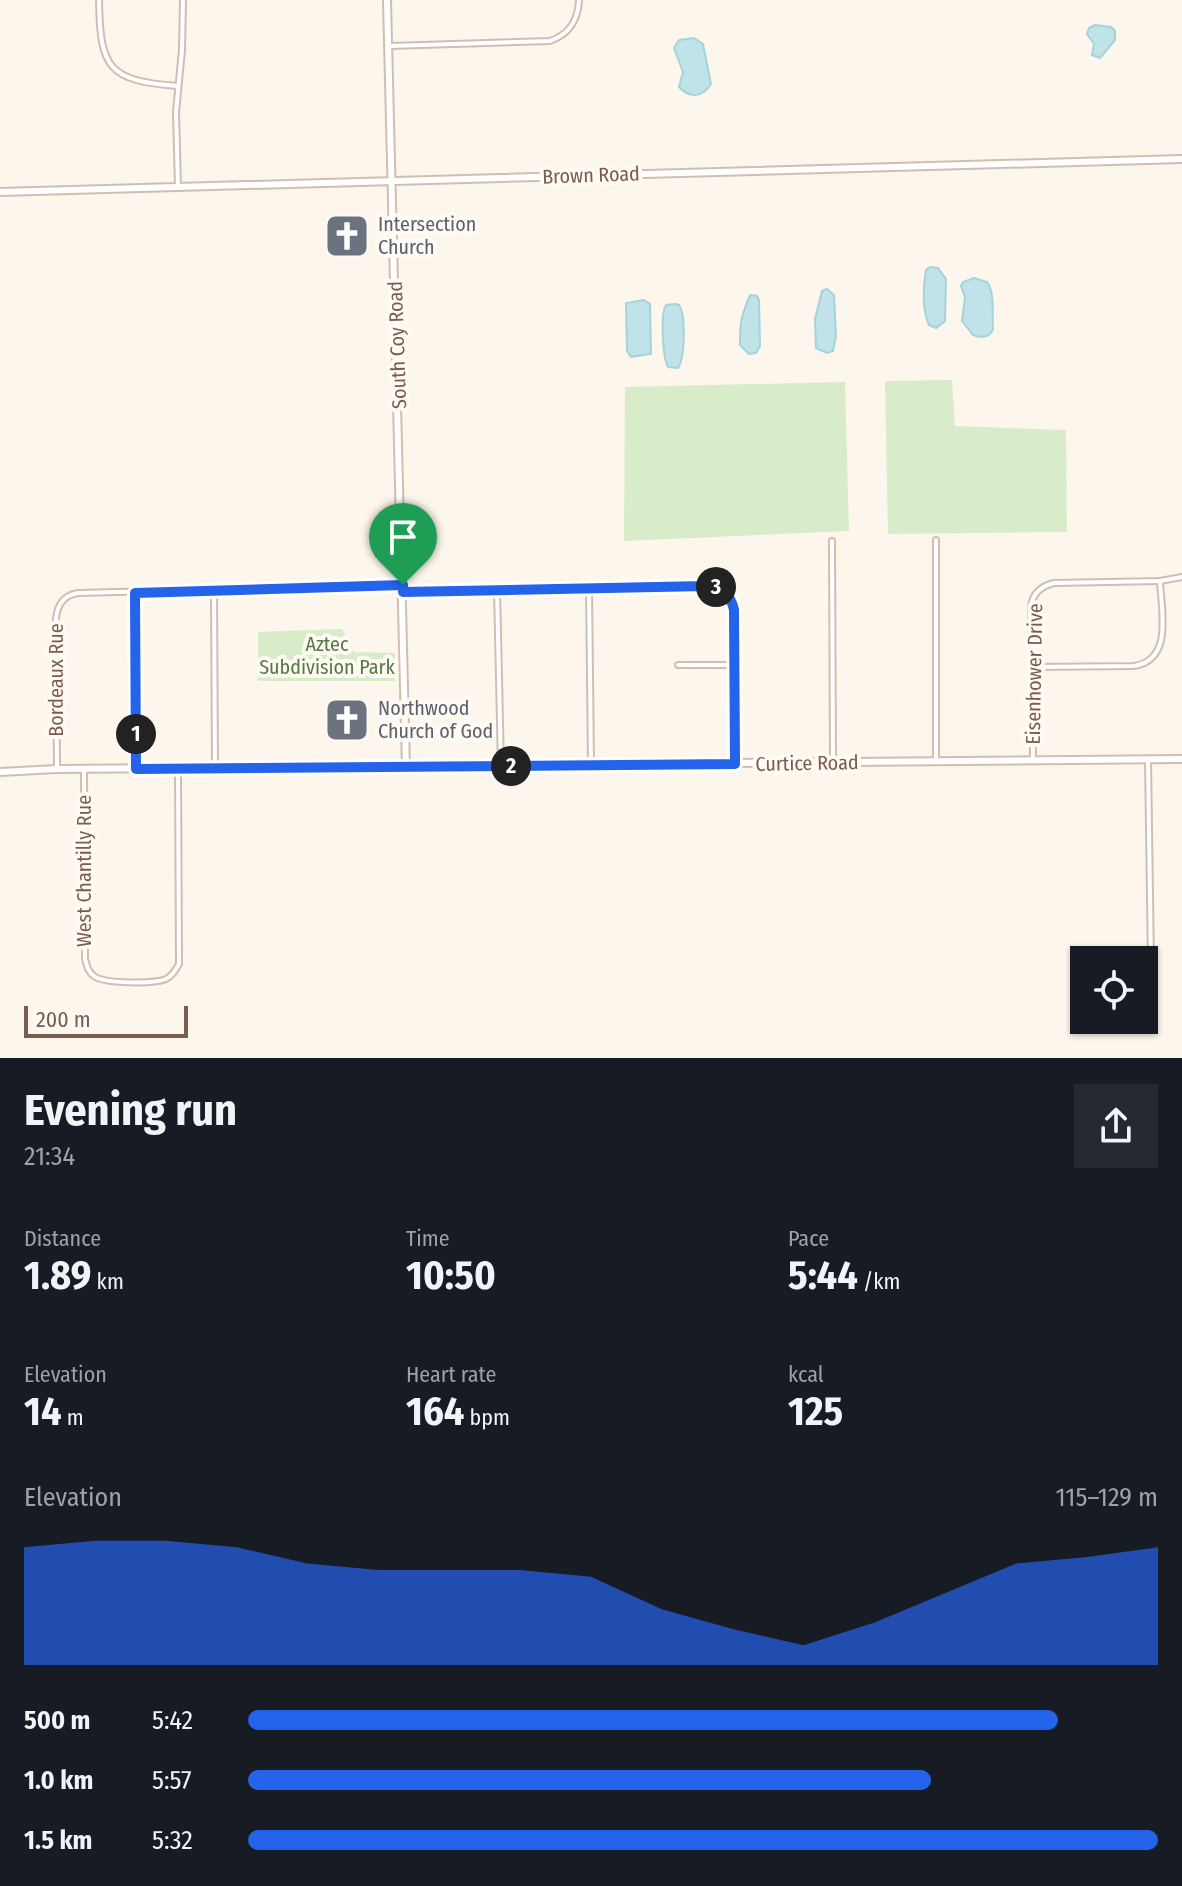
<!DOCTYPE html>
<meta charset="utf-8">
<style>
:root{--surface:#171b24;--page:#242831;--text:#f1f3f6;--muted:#9ea1a6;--accent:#2563eb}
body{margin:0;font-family:"Fira Sans Condensed",sans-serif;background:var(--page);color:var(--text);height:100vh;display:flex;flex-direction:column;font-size:30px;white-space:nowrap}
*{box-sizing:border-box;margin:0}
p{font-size:26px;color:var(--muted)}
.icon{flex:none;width:44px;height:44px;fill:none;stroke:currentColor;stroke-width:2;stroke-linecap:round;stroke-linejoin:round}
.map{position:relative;height:1058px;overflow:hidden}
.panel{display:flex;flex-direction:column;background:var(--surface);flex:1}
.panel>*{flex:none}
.tools{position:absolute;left:1070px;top:946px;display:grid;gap:16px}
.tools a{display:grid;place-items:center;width:88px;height:88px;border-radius:0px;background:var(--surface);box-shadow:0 2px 6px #0004;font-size:40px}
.scale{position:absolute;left:24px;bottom:20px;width:164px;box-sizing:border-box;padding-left:8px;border:4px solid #7a5c4d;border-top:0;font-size:22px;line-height:28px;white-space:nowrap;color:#7a5c4d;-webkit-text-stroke:6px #fffaf3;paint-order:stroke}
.pin{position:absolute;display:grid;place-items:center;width:68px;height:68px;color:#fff;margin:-82px -34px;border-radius:50% 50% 50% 0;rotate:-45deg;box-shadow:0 0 8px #0007}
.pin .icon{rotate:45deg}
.km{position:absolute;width:40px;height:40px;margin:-20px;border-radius:50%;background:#222;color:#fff;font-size:22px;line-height:40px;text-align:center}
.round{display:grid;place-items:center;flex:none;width:84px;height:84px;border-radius:0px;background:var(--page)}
.headline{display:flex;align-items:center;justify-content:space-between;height:136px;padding:0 24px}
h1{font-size:44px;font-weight:700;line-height:60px}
.figures{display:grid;grid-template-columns:repeat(3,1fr);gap:12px;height:136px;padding:8px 24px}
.figures div{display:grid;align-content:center}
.figures b{font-size:40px;font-weight:700}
.figures small{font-size:22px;font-weight:400}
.figures p{font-size:22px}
.chart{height:224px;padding:16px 24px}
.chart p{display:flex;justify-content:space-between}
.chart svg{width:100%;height:144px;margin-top:8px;fill:var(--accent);opacity:.7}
ul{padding:0 24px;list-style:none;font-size:26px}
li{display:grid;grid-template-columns:128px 96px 1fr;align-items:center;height:60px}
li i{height:20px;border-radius:10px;background:var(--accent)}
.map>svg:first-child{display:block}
.green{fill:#d8ecc9}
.water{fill:#bfe3e8;stroke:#a5d3da;stroke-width:2}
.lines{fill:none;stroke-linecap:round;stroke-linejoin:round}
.minor-casing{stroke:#d1beb0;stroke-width:8}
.tertiary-casing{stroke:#d1beb0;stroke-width:10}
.minor{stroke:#fff;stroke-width:4}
.tertiary{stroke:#fff;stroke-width:6}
.route-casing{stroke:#fff;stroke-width:16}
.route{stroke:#2563eb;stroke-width:10}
.labels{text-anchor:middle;stroke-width:8;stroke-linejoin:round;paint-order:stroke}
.street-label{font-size:20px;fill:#7a5c4d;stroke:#fffaf3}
.worship-label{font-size:20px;fill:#5b616d;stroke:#fffaf3;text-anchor:start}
.park-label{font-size:20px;fill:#537a41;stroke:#fffaf3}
</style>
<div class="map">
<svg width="1182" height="1058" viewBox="0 0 1182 1058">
<rect width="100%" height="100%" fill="#fdf6ec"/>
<g class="green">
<polygon points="952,380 955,426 1066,430 1067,532 888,534 885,381"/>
<polygon points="845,382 849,531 624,541 625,387"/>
<polygon points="342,629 354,652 395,653 395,681 258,681 258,632"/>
</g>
<g class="water">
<polygon points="1095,25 1111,27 1115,31 1115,40 1100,58 1092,55 1094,44 1087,34 1089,28"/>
<path d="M694 38 703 44 711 84C703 97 690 99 679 87L683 72 674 48 679 40Z"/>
<path d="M930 267 938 268 946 279 945 321 936 328 929 325C922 310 923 287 926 270Z"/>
<path d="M974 278 987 282C995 292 992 315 993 329 990 338 980 338 973 335L962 321 965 297 961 286 963 282Z"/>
<polygon points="827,289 834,295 836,336 833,351 827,353 816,348 815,319 822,291"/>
<path d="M750 295 757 296 759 300 760 346 756 353 749 354 740 345C740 319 741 318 750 295Z"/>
<polygon points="644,300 650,304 651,354 631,357 627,351 626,303"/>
<path d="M675 304 679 305C686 315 685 358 678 368L668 367C663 358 660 315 666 305Z"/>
</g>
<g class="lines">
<g class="minor-casing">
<g id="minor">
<path d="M99 0C100 68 108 81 178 86"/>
<path d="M389 46 550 41C570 34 578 20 579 0"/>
<polyline points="178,186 176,112 182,50 183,0"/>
<polyline points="936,540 936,761"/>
<polyline points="832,541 833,762"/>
<polyline points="589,587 591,765"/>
<polyline points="497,589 501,767"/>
<polyline points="214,591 215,768"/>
<path d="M403 592 706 586C722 587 731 595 734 610L735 764"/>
<polyline points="135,593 136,769"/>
<polyline points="678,665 735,665"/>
<path d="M1032 667 1134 666C1174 660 1161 609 1160 581"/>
<polyline points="1148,759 1151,965"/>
<path d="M1033 761 1031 606C1033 593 1041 586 1054 583L1160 581 1182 577"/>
<path d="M57 769 56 619C57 605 64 595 78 593L403 585"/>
<path d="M84 769 85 959C87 966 88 972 94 976 104 984 154 984 166 979 172 976 175 971 179 964L178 768"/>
</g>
</g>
<g class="tertiary-casing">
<g id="tertiary">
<polyline points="387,0 406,768"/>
<polyline points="0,192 1182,159"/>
<polyline points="0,772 57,769 1182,759"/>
</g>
</g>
<use href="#minor" class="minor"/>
<use href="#tertiary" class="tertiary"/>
</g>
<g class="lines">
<g class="route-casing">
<path id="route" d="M403 585V592L706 586C722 587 731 595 734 610L735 764 136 769 135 593Z"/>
</g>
<use href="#route" class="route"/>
</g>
<defs>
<g id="church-square" transform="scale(2.3)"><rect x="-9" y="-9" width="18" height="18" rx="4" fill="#6b7280" stroke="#fffaf3"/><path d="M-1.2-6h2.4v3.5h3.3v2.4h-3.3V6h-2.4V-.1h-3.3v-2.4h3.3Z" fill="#fff"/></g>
</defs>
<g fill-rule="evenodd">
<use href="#church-square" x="347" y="236"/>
<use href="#church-square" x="347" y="720"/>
</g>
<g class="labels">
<g class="street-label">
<text transform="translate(591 175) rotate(-2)" y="7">Brown Road</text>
<text transform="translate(397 345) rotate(-92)" y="7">South Coy Road</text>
<text transform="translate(1034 674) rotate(-89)" y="7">Eisenhower Drive</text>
<text transform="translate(56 680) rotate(-90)" y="7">Bordeaux Rue</text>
<text transform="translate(807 763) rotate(-1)" y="7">Curtice Road</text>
<text transform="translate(84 871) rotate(-90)" y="7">West Chantilly Rue</text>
</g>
<g class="worship-label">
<text x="378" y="231">Intersection<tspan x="378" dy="23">Church</tspan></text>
<text x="378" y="715">Northwood<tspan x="378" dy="23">Church of God</tspan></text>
</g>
<g class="park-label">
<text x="327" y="651">Aztec<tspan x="327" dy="23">Subdivision Park</tspan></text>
</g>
</g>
</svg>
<div class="tools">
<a><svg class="icon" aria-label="locate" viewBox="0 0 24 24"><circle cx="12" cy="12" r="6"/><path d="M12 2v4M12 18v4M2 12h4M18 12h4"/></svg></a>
</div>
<div class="scale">200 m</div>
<div class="pin" style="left:403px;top:585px;background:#1e9e55"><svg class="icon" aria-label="arrive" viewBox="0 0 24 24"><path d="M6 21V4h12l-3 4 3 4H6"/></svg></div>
<b class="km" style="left:136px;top:734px">1</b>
<b class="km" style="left:511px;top:766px">2</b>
<b class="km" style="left:716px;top:587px">3</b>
</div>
<section class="panel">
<div class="headline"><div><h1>Evening run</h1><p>21:34</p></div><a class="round"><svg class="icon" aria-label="share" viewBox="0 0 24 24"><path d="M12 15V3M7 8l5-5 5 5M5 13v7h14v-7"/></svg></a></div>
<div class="figures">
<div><p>Distance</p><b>1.89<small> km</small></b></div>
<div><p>Time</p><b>10:50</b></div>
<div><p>Pace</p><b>5:44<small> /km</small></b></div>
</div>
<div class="figures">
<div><p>Elevation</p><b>14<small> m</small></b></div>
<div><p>Heart rate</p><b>164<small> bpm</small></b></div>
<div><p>kcal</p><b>125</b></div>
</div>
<div class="chart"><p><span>Elevation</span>115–129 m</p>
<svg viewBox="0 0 160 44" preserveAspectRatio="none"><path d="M0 44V8L10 6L20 6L30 8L40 13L50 15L60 15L70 15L80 17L90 27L100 33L110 38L120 31L130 22L140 13L150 11L160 8V44z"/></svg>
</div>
<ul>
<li><b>500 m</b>5:42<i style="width:89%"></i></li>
<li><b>1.0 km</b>5:57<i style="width:75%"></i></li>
<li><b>1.5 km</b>5:32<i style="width:100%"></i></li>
</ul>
</section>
